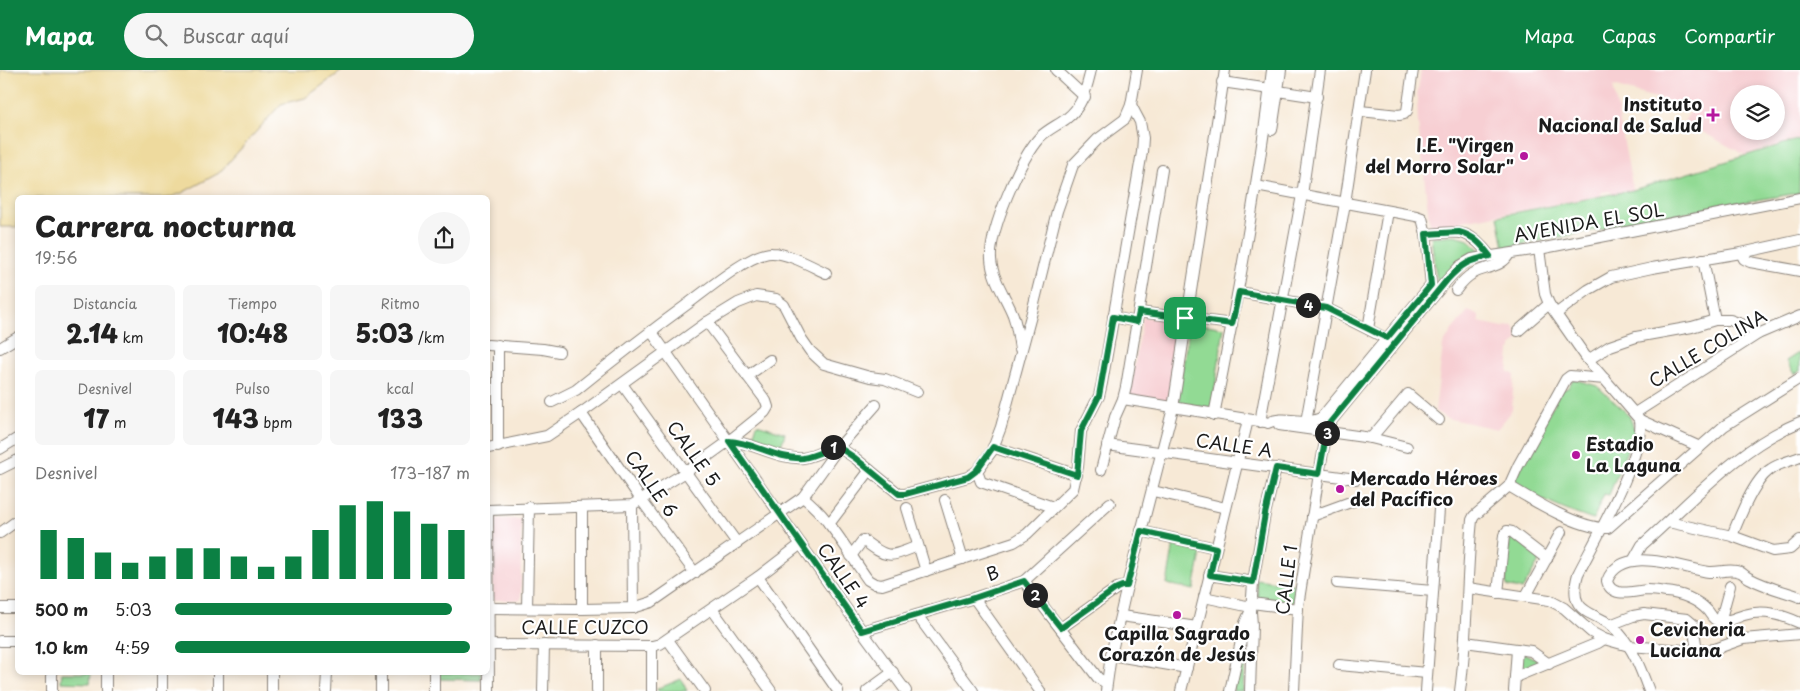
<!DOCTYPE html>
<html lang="es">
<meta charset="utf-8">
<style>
:root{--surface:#fff;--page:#f6f6f6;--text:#222;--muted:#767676;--accent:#0b8043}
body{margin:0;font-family:"Playpen Sans",sans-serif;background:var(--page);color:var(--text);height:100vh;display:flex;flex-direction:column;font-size:19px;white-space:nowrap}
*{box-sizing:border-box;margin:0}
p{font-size:16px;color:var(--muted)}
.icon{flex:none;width:28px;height:28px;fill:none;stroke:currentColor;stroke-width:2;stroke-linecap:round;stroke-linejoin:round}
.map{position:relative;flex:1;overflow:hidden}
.details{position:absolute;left:15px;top:125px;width:475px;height:480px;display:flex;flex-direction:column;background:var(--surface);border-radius:8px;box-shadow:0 2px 8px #0003}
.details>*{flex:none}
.fabs{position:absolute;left:1730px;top:15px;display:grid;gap:10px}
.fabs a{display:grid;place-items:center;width:55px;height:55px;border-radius:50%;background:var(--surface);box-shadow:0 2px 8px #0003;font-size:25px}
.pin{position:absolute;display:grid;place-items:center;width:42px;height:42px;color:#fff;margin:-21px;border-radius:10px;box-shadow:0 2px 8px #0006}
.km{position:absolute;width:25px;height:25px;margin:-12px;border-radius:50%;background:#222;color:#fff;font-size:14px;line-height:25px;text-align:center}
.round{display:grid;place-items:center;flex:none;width:52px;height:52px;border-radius:26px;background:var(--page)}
.headline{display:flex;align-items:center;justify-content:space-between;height:85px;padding:0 20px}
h1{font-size:28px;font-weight:800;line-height:38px}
.metrics{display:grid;grid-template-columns:repeat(3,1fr);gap:8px;height:85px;padding:5px 20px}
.metrics div{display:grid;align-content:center;border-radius:8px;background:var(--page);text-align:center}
.metrics b{font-size:25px;font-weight:800}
.metrics small{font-size:14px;font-weight:400}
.metrics p{font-size:14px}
.chart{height:140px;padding:10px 20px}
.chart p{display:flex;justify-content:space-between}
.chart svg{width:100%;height:90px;margin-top:5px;stroke:var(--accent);stroke-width:6}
ul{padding:0 20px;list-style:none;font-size:16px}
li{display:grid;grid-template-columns:80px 60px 1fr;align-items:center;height:38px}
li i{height:12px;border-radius:6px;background:var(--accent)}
header{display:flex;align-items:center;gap:30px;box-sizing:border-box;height:70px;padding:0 25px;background:var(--accent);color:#fff}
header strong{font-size:24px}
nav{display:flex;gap:28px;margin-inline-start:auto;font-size:18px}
.search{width:350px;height:45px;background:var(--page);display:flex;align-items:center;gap:12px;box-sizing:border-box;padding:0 18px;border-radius:28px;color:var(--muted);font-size:19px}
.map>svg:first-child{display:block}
.built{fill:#f7cfd3;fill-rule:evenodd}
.green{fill:#92da94;stroke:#577b58}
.sand{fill:#eeda9e;stroke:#857b5d}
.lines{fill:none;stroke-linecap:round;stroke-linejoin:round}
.minor-casing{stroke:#8a8279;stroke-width:12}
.minor{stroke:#fff;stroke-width:10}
.route-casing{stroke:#fff;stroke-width:10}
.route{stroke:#0b8043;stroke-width:6}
.poi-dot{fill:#b5179e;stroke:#fff;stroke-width:2}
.labels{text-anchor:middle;stroke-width:4.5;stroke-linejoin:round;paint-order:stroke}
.poi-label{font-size:18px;font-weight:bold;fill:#1c1c1c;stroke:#fff;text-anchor:start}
.street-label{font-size:18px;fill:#1c1c1c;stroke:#fff}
</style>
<header>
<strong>Mapa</strong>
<div class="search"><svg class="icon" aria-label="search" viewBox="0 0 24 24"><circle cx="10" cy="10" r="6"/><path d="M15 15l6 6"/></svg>Buscar aquí</div>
<nav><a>Mapa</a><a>Capas</a><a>Compartir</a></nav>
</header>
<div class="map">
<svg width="1800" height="621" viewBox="0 0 1800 621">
<rect width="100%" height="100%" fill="#fff"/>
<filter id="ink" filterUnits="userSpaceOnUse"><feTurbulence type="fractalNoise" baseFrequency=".02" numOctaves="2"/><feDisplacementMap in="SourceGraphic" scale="10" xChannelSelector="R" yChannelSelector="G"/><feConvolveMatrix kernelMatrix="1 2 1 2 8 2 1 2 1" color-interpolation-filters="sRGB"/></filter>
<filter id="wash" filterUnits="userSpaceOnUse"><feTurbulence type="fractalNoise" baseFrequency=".0096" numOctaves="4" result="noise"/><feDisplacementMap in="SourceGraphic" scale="20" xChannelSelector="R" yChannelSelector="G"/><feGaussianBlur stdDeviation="1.12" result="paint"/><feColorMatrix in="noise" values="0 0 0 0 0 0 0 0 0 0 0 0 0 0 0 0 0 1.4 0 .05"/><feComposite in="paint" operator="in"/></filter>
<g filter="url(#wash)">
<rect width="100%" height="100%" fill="#f7e9d6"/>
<g class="built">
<path d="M1421 0H1800V68L1745 85 1684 52 1691 38 1613 16 1633 120 1614 124 1609 121 1602 122 1600 126 1430 157 1418 53 1417 26ZM1739 24H1776V61H1739Z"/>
<polygon points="1468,241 1479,245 1479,252 1503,257 1514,255 1518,270 1513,274 1510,281 1508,302 1514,304 1512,339 1508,346 1497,359 1446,348 1435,341 1443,275 1452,260"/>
<polygon points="1143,247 1180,252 1168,331 1129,326"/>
<rect x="493" y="449" width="28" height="81"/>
</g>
<g class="green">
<polygon points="1800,69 1799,123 1737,133 1504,178 1498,146 1633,120"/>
<polygon points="1454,165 1466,168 1483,183 1460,193 1437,213 1431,167"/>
<polygon points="1190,252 1224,258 1212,338 1177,333"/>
<polygon points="1800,282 1800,301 1794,304 1786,291"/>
<path d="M1573 309 1597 316 1629 345 1633 356 1634 363 1609 425 1604 424 1593 450C1565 440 1536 430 1514 410L1561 320 1568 318Z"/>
<polygon points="757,354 785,363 781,376 753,367"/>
<polygon points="1511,465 1541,488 1523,519 1508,517 1506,513 1510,467"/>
<polygon points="1174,473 1202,478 1194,520 1167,514"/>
<polygon points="1256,509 1298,515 1294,532 1258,528"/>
<polygon points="1247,556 1247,587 1245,588 1243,621 1233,621"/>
<polygon points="1523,583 1540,591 1525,599 1520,599 1519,585"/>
<polygon points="62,603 91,603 90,613 61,612"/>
<polygon points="438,603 481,603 481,610 438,609"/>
<polygon points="681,609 687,621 658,621 657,619"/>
</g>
<polygon class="sand" points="0,0 343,0 305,28 281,34 219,103 180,124 167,128 18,128 17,157 0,157"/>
</g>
<g filter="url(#ink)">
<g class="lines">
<g class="minor-casing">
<g id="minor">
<polyline points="1056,0 1085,27"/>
<polyline points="1222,12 1270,19"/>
<polyline points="1278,21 1317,27"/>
<polyline points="1360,41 1399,45 1404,44 1407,41 1413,0"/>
<polyline points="1272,60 1281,0"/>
<path d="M1256 116 1416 146 1422 148 1426 164 1431 215 1321 348C1304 356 1284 344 1268 353"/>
<path d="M1426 164C1459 162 1468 157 1490 186"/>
<path d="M1539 179 1545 224 1549 234 1588 290 1640 350C1645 384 1595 470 1578 504 1565 550 1601 539 1619 563 1634 580 1641 600 1649 621"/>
<polyline points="1741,183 1744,189 1750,192 1800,201"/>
<polyline points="1703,189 1715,250"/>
<path d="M1456 220C1461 213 1466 207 1474 203 1485 197 1503 197 1509 184"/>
<polyline points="1239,222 1326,238 1387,269"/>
<polyline points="1139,242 1232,254"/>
<polyline points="1557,243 1588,220 1611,207 1652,198 1741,183 1800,170"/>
<polyline points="1113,247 1137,252"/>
<polyline points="1368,259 1388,141"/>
<polyline points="651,261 862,561 906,621"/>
<polyline points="1518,261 1549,234"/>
<polyline points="488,275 543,279 559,282"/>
<polyline points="0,278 18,267"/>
<path d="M1020 279C1018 267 1017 256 1013 245 1006 227 992 209 991 189 989 161 1021 87 1040 67 1047 60 1058 55 1066 49 1083 36 1086 20 1091 0"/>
<polyline points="1588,290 1610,276 1636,267 1692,257 1715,250 1730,250 1747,256 1758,264"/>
<polyline points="747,306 770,290"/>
<polyline points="622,314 737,473"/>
<polyline points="1123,329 1265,352"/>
<path d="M552 332 576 320C612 291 648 263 685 236 703 223 751 182 772 183 788 183 811 196 826 203"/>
<polyline points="581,343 642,431 695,503"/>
<polyline points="1635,343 1758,264 1800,246"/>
<path d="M1214 345C1237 231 1258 116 1272 0"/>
<polyline points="1640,350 1700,377"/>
<polyline points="1260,352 1302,125 1320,0"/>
<polyline points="1306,352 1345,133 1365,0"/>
<polyline points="1279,355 1371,368 1407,377"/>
<polyline points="1371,368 1408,324 1439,350"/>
<path d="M729 371C754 372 778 390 803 388 815 386 825 380 837 376L855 388 899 424H905L968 407 977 401 992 381 1001 357 1032 242 1057 141 1073 95 1098 69 1125 49 1131 35 1137 0"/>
<polyline points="1107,375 1356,409"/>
<polyline points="498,377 498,275"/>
<polyline points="993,377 1077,405"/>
<polyline points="488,378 547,366 581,343 707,252 738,233 756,226 776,229 784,235 801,268 810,281 824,294 870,307 885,309 917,322"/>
<polyline points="0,379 18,368"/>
<polyline points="0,399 18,390"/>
<polyline points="1101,400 1115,347 1123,329 1126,317 1162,100"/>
<polyline points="977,401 981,412 1053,437"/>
<path d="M1509 416C1532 430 1581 460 1608 458L1724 356 1800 308"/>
<polyline points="1153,421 1226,438"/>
<path d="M803 427C830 448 848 482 868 510L875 514 882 515 1014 472 1027 464 1073 419 1078 397 1081 361 1099 326 1102 313 1142 82 1143 68 1140 52 1131 35"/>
<polyline points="945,430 963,489"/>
<polyline points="632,435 633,538"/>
<polyline points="582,437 582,539"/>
<polyline points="907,438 926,501"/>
<polyline points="488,440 632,435 686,402 729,371 765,342 768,337 766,331 707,252"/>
<polyline points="488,440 489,621"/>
<polyline points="1312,446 1356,430"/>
<polyline points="1668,452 1732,466 1773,481 1790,479 1800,470"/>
<polyline points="829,454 870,400"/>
<polyline points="1141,461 1216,478"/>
<polyline points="0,463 18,450"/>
<path d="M1732 466C1739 448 1754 409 1771 399 1779 393 1791 391 1800 387"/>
<path d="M851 486 863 470C889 490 889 487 918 476"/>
<path d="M1633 491 1642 475C1692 431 1737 378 1800 352"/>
<polyline points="1209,505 1253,512"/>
<polyline points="758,507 838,621"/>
<polyline points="1024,511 1098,608 1106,613"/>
<polyline points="1337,513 1433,521"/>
<polyline points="1468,518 1549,530 1564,538 1591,562 1604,569 1629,576 1697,581 1715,579 1743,569 1800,564"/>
<polyline points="1498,523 1504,465 1507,461 1512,462 1547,489"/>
<polyline points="1526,526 1561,462"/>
<polyline points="1204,527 1251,537"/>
<path d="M1800 527C1783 521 1765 517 1749 508 1746 507 1743 503 1740 502 1730 498 1719 503 1709 502 1682 498 1621 473 1607 511 1611 529 1634 521 1647 520 1654 520 1660 521 1666 522 1681 523 1698 530 1708 541 1711 545 1713 550 1718 551 1726 553 1737 547 1744 545 1764 539 1782 545 1800 553"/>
<polyline points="974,528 1040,621"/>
<polyline points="1252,533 1298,539"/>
<polyline points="0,538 18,538"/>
<polyline points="488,538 582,539 633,538 652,532 803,427 839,377 876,335"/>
<polyline points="527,538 529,437"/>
<polyline points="712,539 771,621"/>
<polyline points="917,545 973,621"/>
<polyline points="1121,546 1197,557"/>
<polyline points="1720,552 1730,516"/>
<polyline points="1610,555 1633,546 1644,544 1687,549 1693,554 1697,581"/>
<polyline points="1061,558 1117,518 1127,516"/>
<polyline points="862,561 974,528 1024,511 1110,433"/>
<polyline points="668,570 705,621"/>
<polyline points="0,571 18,571"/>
<polyline points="1465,572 1531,581 1549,594"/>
<polyline points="488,575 652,576 660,574 758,507 801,474"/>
<polyline points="597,575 597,621"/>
<polyline points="652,576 652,621"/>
<polyline points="1111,585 1187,598"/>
<polyline points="1339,595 1427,603"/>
<polyline points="52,602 52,621"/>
<polyline points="1515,607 1598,573 1604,569"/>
<polyline points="106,621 106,602"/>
<polyline points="162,621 162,602"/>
<polyline points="218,621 218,602"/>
<polyline points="272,621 272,602"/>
<polyline points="326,621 327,602"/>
<polyline points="381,621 381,602"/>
<polyline points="434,621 434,602"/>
<polyline points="543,621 544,575"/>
<polyline points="867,621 893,602"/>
<polyline points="1106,621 1111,585 1127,516 1173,338 1225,0"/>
<polyline points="1181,621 1248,350"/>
<polyline points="1230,621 1245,553 1250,542"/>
<polyline points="1250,621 1252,555 1251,542 1253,512 1265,444 1276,398"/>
<polyline points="1294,621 1298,536 1319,404 1328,355 1447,210 1460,196 1472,189 1539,179 1800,128"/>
<polyline points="1426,621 1439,439"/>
<path d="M1460 621C1468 564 1466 507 1472 450L1474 446 1509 416 1518 396 1566 309 1570 306 1605 309"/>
<polyline points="1514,621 1517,579"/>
</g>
</g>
<use href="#minor" class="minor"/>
</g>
</g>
<g class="lines" filter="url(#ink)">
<g class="route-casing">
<path id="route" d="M1459 162C1474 166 1481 174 1490 186 1469 190 1462 194 1447 210L1328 355 1319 404 1276 398 1265 444 1253 512 1210 505 1216 478 1141 461 1127 516H1122L1117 518 1061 558 1024 511 974 528 862 561 729 371C754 372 777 390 803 388 815 386 825 380 837 376L855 388 899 424H905L968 407 976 401 993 377 1077 405 1081 361 1099 326 1113 247 1137 252 1139 242 1232 254 1239 222 1326 238 1387 268 1431 215 1426 164Z"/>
</g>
<use href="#route" class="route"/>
</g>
<g class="poi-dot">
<path d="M1710.5 37.5h5v5h5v5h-5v5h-5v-5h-5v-5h5z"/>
<circle cx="1524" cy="86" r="5"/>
<circle cx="1576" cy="385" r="5"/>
<circle cx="1340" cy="419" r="5"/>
<circle cx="1177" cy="545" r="5"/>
<circle cx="1640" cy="570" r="5"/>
</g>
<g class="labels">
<g class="poi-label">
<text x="1702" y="41" text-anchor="end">Instituto<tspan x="1702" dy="21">Nacional de Salud</tspan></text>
<text x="1514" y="82" text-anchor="end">I.E. "Virgen<tspan x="1514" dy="21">del Morro Solar"</tspan></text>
<text x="1586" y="381">Estadio<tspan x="1586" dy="21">La Laguna</tspan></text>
<text x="1350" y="415">Mercado Héroes<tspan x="1350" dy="21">del Pacífico</tspan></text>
<text x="1650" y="566">Cevicheria<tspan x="1650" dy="21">Luciana</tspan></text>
<text x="1177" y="570" text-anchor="middle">Capilla Sagrado<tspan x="1177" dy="21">Corazón de Jesús</tspan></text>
</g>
<g class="street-label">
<text transform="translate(1589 153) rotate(-10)" y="6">AVENIDA EL SOL</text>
<text transform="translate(1708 279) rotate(-31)" y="6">CALLE COLINA</text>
<text transform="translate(1234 376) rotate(8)" y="6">CALLE A</text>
<text transform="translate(693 384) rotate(54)" y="6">CALLE 5</text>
<text transform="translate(651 414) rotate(55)" y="6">CALLE 6</text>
<text transform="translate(993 504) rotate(-19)" y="6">B</text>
<text transform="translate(843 506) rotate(55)" y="6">CALLE 4</text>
<text transform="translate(1287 510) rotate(-83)" y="6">CALLE 1</text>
<text x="585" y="564">CALLE CUZCO</text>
</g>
</g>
</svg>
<div class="fabs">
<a><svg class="icon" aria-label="layers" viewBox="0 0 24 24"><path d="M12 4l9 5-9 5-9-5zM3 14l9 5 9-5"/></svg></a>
</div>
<div class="pin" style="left:1185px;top:248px;background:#1e9e55"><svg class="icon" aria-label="arrive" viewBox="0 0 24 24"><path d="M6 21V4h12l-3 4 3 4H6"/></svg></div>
<b class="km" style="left:833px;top:377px">1</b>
<b class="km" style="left:1035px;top:525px">2</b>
<b class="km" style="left:1327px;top:363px">3</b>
<b class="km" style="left:1308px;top:235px">4</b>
<section class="details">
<div class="headline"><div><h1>Carrera nocturna</h1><p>19:56</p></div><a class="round"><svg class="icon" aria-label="share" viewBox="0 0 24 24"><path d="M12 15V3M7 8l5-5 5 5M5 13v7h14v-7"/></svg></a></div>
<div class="metrics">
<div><p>Distancia</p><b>2.14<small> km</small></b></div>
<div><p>Tiempo</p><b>10:48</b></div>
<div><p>Ritmo</p><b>5:03<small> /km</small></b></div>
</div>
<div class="metrics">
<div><p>Desnivel</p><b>17<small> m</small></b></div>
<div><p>Pulso</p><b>143<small> bpm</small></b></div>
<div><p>kcal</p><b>133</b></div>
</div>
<div class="chart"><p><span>Desnivel</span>173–187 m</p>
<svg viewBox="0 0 160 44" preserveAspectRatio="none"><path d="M5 44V20M15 44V24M25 44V31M35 44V36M45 44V33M55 44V29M65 44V29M75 44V33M85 44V38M95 44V33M105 44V20M115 44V8M125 44V6M135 44V11M145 44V17M155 44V20"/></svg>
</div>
<ul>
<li><b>500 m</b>5:03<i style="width:94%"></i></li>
<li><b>1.0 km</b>4:59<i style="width:100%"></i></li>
</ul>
</section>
</div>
